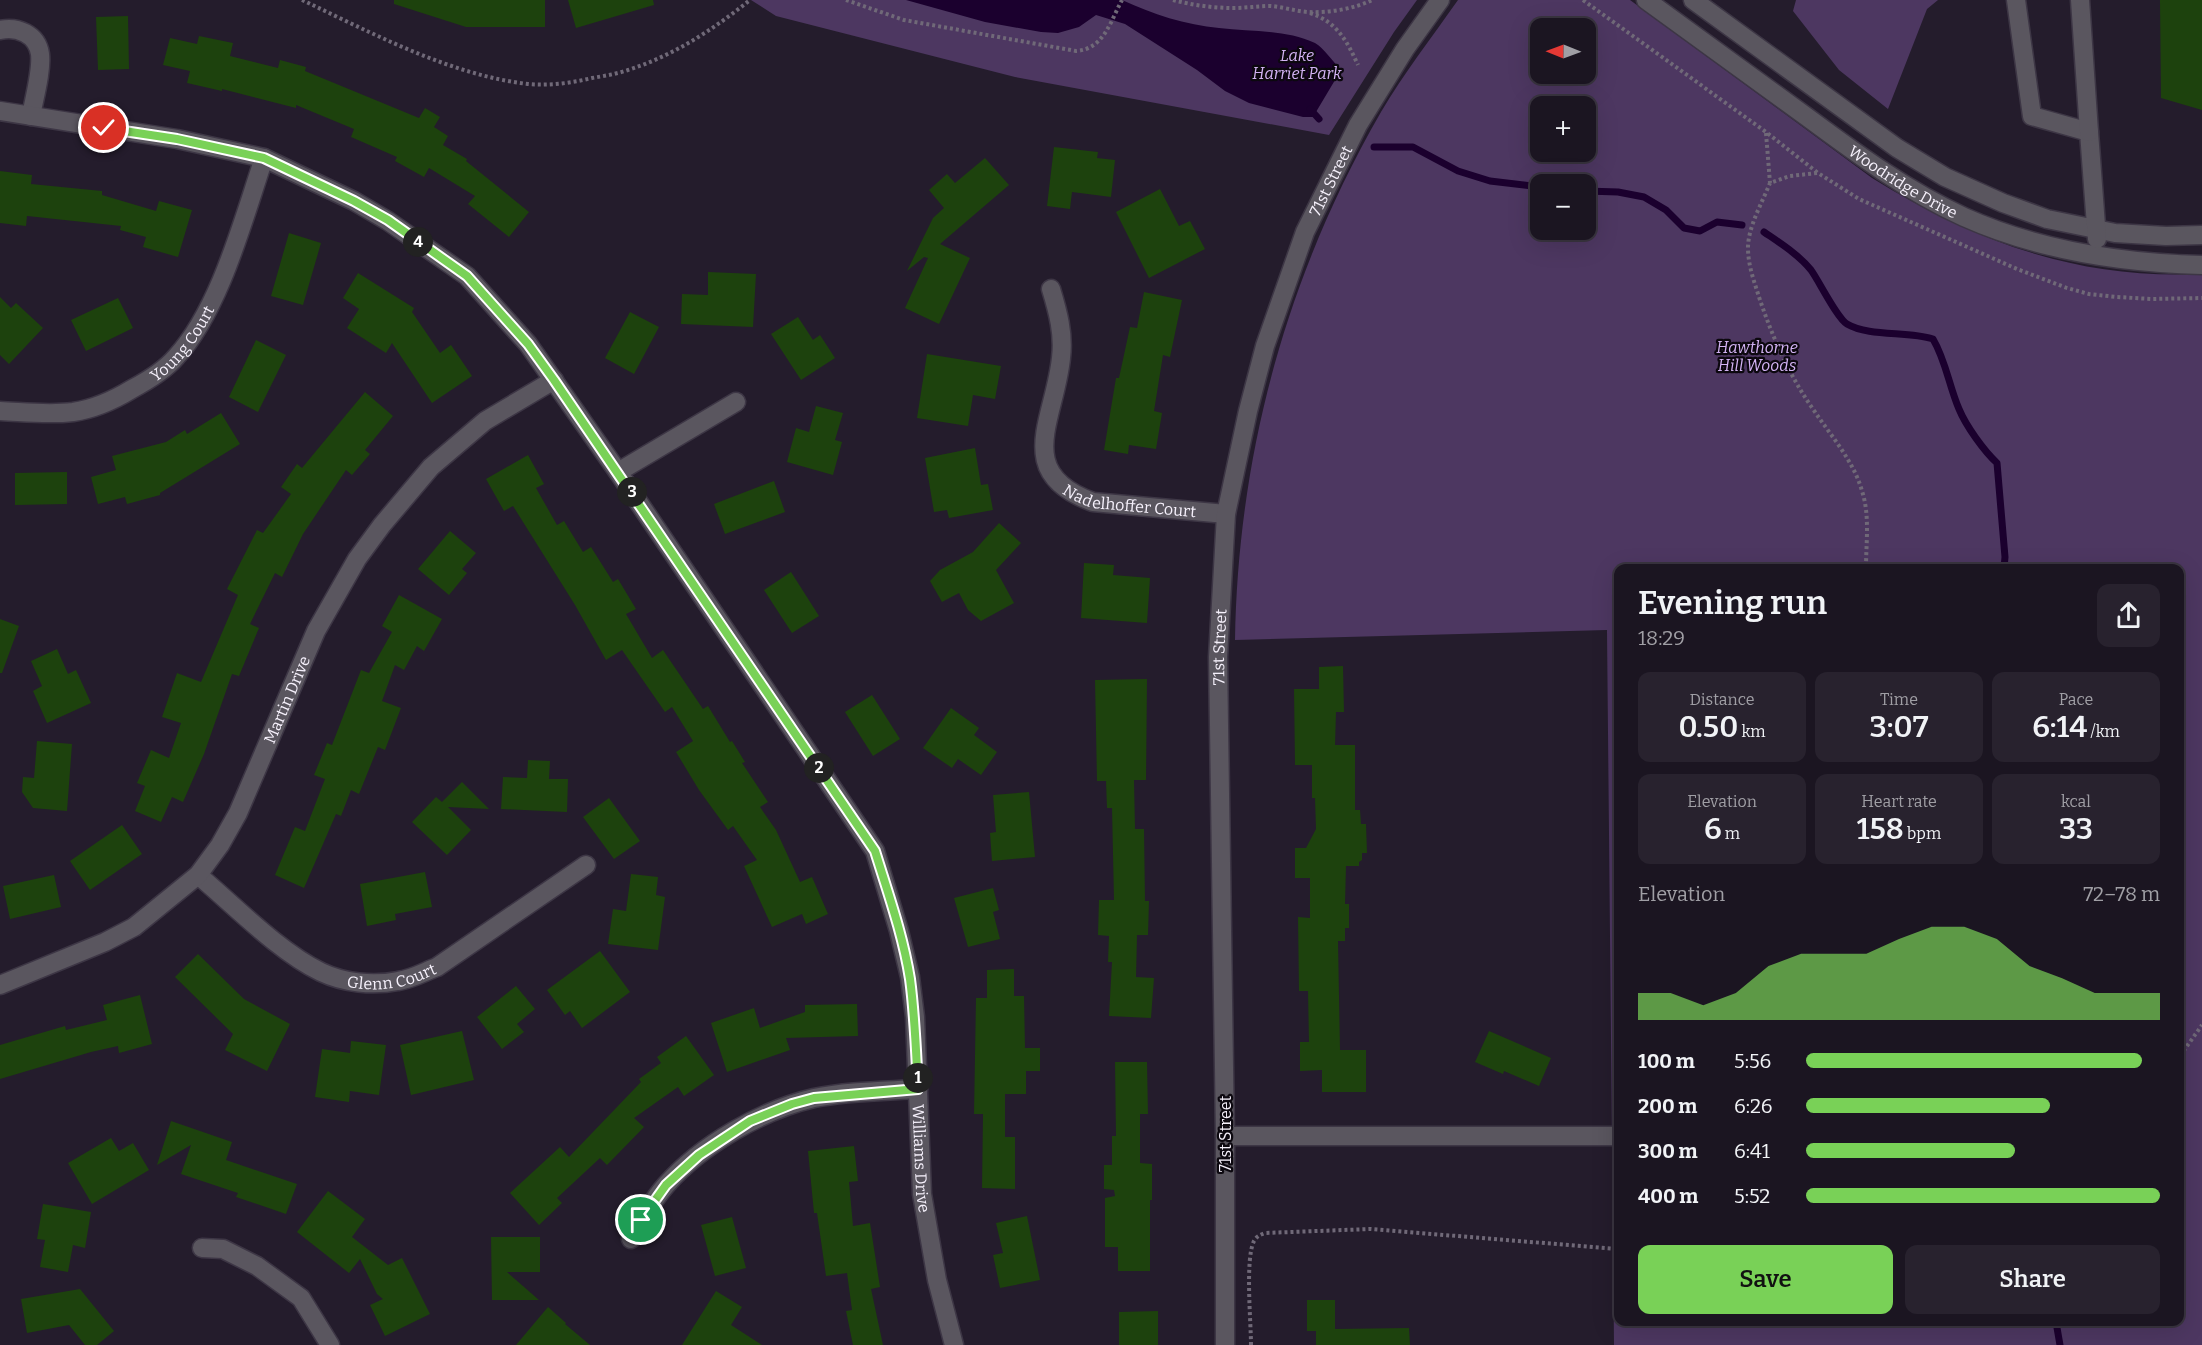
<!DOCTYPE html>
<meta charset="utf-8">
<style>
:root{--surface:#1b1521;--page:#28222e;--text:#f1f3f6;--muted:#a09fa5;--line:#39343f;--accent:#79d157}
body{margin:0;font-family:Bitter,serif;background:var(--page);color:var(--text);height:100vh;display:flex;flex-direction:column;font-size:22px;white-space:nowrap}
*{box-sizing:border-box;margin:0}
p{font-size:20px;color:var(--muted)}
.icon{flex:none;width:33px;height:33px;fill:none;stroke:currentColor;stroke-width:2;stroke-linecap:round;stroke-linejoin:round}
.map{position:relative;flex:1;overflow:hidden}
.details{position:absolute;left:1614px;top:564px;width:570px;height:762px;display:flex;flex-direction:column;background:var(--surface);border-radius:12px;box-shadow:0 6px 24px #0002,0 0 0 2px var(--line)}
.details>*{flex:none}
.needle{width:39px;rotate:271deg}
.fabs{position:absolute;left:1530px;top:18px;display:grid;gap:12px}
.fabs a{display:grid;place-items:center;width:66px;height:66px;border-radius:12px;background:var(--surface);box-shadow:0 6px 24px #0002,0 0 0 2px var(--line);font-size:30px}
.pin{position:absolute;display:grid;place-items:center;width:51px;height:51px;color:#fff;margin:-26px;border:3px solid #fff;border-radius:50%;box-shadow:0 2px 6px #0007}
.km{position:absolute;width:30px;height:30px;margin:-15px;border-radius:50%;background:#222;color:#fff;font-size:16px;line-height:30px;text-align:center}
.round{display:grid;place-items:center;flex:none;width:63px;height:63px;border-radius:12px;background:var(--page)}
.headline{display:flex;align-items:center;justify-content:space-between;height:102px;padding:0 24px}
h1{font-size:33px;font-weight:600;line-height:45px}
.figures{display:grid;grid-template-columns:repeat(3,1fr);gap:9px;height:102px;padding:6px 24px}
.figures div{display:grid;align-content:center;border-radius:12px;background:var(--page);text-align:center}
.figures b{font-size:30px;font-weight:600}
.figures small{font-size:16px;font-weight:400}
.figures p{font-size:16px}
.chart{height:168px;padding:12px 24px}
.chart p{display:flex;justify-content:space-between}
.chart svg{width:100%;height:108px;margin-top:6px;fill:var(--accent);opacity:.7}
.primary-button{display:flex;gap:12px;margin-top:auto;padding:12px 24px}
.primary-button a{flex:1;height:69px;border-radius:12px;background:var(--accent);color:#111;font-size:24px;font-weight:600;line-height:69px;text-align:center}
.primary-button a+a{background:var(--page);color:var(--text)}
ul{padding:0 24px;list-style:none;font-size:20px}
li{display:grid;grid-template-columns:96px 72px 1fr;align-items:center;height:45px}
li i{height:15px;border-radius:8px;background:var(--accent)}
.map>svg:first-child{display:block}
.green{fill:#4d3761;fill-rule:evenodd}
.water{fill:#1b002e}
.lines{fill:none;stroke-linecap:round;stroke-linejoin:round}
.stream{stroke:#1b002e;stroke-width:7}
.building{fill:#1d420d}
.minor-casing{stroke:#3d3645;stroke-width:21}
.path{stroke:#706978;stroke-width:4;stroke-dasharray:3 3;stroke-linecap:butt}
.minor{stroke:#5a565f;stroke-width:18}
.route-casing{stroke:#fff;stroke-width:12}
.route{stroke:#79d157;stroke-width:8}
.labels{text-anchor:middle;stroke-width:4.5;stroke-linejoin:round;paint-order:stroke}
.park-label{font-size:16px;font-style:italic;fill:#d3b3f4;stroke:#0c080f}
.street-label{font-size:16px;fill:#f6f1fc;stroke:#0c080f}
</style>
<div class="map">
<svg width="2202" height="1345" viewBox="0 0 2202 1345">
<rect width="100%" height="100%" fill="#241c2c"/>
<g class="green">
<polygon points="751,0 1417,0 1394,32 1329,135 1015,77 776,16"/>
<path d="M1458 0H1630L1872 178C1975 242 2079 280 2202 274V1345H1614L1607 630 1235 640C1238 453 1287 275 1381 112 1404 73 1432 37 1458 0ZM1540 28H1586V74H1540ZM1540 106H1586V152H1540ZM1540 184H1586V230H1540ZM1618 568H2180V1322H1618Z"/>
<polygon points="1796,0 1938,0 1927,9 1888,109 1839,70 1793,11"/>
</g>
<path class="water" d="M906 0H1122C1152 14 1186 25 1219 28 1251 32 1285 29 1315 43 1324 48 1333 62 1341 70L1313 117H1303L1249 103 1225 91 1197 70 1125 24 1096 15 1079 27 1058 33 1041 32 985 22Z"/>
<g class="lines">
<g class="stream">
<polyline points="1310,109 1319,119"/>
<polyline points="1374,147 1413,147 1458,171 1490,181 1540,187"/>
<polyline points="1586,191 1618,192 1644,197 1666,210 1684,228 1700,231 1717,222 1742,225"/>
<path d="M1764 232C1780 243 1799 255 1811 270 1819 281 1837 318 1847 324 1869 337 1907 331 1933 339 1946 361 1949 386 1959 409 1966 426 1984 451 1997 463L2005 557 2004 568"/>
<polyline points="2056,1322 2060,1345"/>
</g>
</g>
<g class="building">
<polygon points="394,0 545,0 545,27 466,27 394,4"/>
<polygon points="568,0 653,0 654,5 576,28"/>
<polygon points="2160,0 2202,0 2202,110 2161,98"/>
<polygon points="128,16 129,69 98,70 96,17"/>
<polygon points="199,36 233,43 230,56 278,68 280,60 306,67 305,71 419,118 425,108 440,117 434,127 448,136 443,145 467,159 466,161 529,212 509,237 468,204 475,196 429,168 424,177 395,161 397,157 351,137 354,129 296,105 296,108 222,89 222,91 187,83 190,71 163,65 170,38 197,44"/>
<polygon points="1054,147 1098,152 1097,158 1115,160 1111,197 1072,192 1070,209 1047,206"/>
<polygon points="985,158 1009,185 940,244 970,258 939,324 905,308 928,258 924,257 907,271 933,218 944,208 929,190 947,174 955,183"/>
<polygon points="0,171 32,175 31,184 102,191 102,195 156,211 159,201 192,210 178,257 143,247 146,237 120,230 121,226 27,216 26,226 0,223"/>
<polygon points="1160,189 1179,226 1190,221 1205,249 1149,278 1116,212"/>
<polygon points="289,233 321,243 303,305 271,296"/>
<polygon points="708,272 756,274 753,327 681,324 682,294 708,295"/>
<polygon points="358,273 414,308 412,312 440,353 451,345 472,376 432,403 392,343 386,353 347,328 359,309 343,298"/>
<polygon points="1144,292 1182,300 1170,357 1163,355 1154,411 1162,413 1156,449 1129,445 1128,454 1104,450 1116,378 1119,378 1130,327 1137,328"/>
<polygon points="0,297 11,308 16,303 43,328 9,364 0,355"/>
<polygon points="118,298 133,328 86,351 71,320"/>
<polygon points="630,312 659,327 634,374 605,358"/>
<polygon points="798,317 813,340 820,335 835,358 801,380 771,334"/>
<polygon points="256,340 286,355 258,412 229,397"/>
<polygon points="927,354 1001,366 995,399 973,395 968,426 917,418"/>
<polygon points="365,392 393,416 365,450 370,454 352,475 346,470 303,534 282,577 275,573 250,624 259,628 239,676 232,674 204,754 183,802 172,797 161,822 135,811 145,786 137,783 151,750 169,758 181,723 162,717 177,673 201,682 238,595 227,589 257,530 263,533 291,494 281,487 297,464 302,468"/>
<polygon points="816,406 843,413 835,440 842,442 833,475 787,462 796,428 809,432"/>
<polygon points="221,413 240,444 160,493 160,495 127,504 125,497 98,504 91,477 116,470 112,456 166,442 185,430 187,434"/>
<polygon points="975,448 981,485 988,484 993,510 949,518 947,510 934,512 925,458"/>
<polygon points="528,455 544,484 536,488 557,525 564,521 583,552 591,547 613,582 618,579 636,609 626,614 652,658 663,650 703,709 708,706 730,742 732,741 745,762 742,763 768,802 760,807 776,830 800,882 812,877 828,914 806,924 802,914 772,927 744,866 757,860 733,826 728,830 699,790 676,752 693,741 672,707 665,712 622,650 606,660 575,605 513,506 504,511 486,479"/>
<polygon points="67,472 67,504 15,505 15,473"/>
<polygon points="774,481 785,512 725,534 714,504"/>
<polygon points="999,523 1021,543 996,570 1014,603 981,621 968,610 959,593 942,602 930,581 940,570 973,552"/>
<polygon points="450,531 476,553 462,569 467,573 449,595 418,569"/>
<polygon points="1084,563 1114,565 1113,575 1150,578 1147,623 1081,618"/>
<polygon points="791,572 819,616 792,633 764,590"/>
<polygon points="399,595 442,619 424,651 417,646 404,670 395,665 382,701 401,708 385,750 378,747 359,794 351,790 341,816 336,814 304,888 275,875 295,827 305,831 325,779 314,775 327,743 332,745 361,670 369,673 392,632 382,626"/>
<polygon points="0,619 19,626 2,673 0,673"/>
<polygon points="57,649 68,674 76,670 91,703 47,723 33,691 42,686 31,661"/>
<polygon points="1343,666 1344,712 1336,712 1335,745 1355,745 1355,810 1360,810 1361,824 1366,824 1367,853 1362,853 1362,860 1359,862 1359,866 1346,866 1345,904 1349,904 1349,928 1345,928 1345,941 1338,941 1340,1050 1366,1050 1366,1092 1322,1092 1322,1070 1300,1071 1300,1042 1309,1042 1308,991 1299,991 1298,917 1310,918 1310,878 1295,878 1295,848 1306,848 1316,829 1315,798 1312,798 1312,765 1295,765 1294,689 1319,689 1319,667"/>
<polygon points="1147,679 1146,780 1134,780 1135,829 1144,829 1145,901 1149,901 1148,935 1137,935 1136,977 1154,978 1151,1018 1109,1016 1112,962 1108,962 1109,936 1098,935 1099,900 1114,900 1112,808 1107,808 1106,781 1097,781 1095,680"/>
<polygon points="872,695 900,739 873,756 845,712"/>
<polygon points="951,708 979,728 974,735 997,752 981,775 958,759 952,768 923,748"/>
<polygon points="37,741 72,744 67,811 33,808 22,792 23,777 34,778"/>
<polygon points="528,760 550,761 549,779 568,779 567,812 501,809 503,777 527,778"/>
<polygon points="462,782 489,809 448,807 471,830 447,855 412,822 436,797 442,802"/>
<polygon points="1029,792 1035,857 992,861 990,833 996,832 993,795"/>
<polygon points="609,798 640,841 614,859 583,817"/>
<polygon points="122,825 142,854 90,890 70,861"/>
<polygon points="425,872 432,907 395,914 396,920 367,926 360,884"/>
<polygon points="631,874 658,877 656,895 665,897 658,950 608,944 613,909 626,911"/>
<polygon points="54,875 61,907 10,919 3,886"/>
<polygon points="993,888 999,910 993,912 1000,939 968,947 954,898"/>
<polygon points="600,951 630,992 582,1028 570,1011 565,1015 547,990"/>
<polygon points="198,954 244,999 290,1024 267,1071 225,1050 233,1034 175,977"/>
<polygon points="1014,969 1014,996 1024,996 1025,1048 1040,1048 1040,1071 1026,1071 1026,1094 1005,1094 1005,1137 1015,1137 1015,1189 982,1188 983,1114 974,1114 976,998 987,998 987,970"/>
<polygon points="516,986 535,1009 517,1024 524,1032 502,1049 477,1017"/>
<polygon points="140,995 152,1044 119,1053 118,1046 91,1052 0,1079 0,1045 65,1026 66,1030 107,1020 103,1005"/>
<polygon points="857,1004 858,1036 786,1038 790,1050 727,1072 711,1023 754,1008 760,1028 805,1012 805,1005"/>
<polygon points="462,1031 474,1080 411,1095 400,1045"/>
<polygon points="1489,1031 1551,1058 1539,1086 1504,1071 1503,1074 1475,1062"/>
<polygon points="686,1036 714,1075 684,1096 678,1087 634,1118 644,1127 607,1165 600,1158 557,1198 562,1203 539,1225 510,1193 560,1147 569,1157 641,1082 639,1079 661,1063 657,1057"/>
<polygon points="351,1041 386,1045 379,1095 350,1091 349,1102 315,1097 322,1049 350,1053"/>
<polygon points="1115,1062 1147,1062 1148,1114 1140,1114 1140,1163 1152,1164 1152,1200 1150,1200 1150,1271 1118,1271 1118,1247 1105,1247 1105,1198 1115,1196 1114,1190 1104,1189 1104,1165 1112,1165 1112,1136 1116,1136"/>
<polygon points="171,1121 232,1142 226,1160 297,1184 286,1214 236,1197 238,1193 181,1174 191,1145 157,1165"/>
<polygon points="111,1138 119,1151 133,1143 149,1170 92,1204 68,1163"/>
<polygon points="854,1146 858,1181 849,1182 853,1226 870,1223 880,1287 871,1289 883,1345 853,1345 846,1311 852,1310 847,1273 826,1276 817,1213 814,1213 808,1151"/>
<polygon points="328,1191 365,1219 352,1237 388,1265 402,1258 430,1314 385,1336 370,1305 383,1299 377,1294 360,1259 349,1273 297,1232"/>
<polygon points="43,1204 91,1212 85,1248 73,1245 68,1272 40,1267 45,1240 37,1239"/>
<polygon points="1027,1216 1040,1280 1000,1288 993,1255 1003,1253 996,1223"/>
<polygon points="732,1217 746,1268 715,1276 701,1225"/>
<polygon points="491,1237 540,1237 540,1272 507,1272 539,1300 492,1300"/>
<polygon points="80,1289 114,1331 97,1345 85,1345 69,1325 27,1333 21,1299"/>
<polygon points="716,1291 742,1307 731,1325 762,1345 682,1345"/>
<polygon points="1307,1300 1335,1300 1335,1329 1409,1328 1410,1345 1316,1345 1316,1331 1307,1331"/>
<polygon points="548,1307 566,1323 565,1324 590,1345 516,1345"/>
<polygon points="1158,1311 1158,1345 1119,1345 1119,1312"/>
</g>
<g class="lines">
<g class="minor-casing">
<g id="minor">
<path id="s1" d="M1646 0C1699 39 1753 78 1807 117 1857 154 1907 191 1964 217 2038 250 2121 263 2202 265"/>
<polyline points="1693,0 1897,148 1945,177 2003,203 2047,219 2115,233 2166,236 2202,235"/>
<polyline points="2016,0 2032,116 2089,132 2097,239"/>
<polyline points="2080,0 2089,132"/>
<path d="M0 30C17 26 37 34 40 54 42 71 34 99 31 116"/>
<path id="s2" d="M0 111 177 139 264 158 354 201 388 221 467 276 528 344 618 472 875 851 899 931 910 977 915 1017 922 1194 937 1280 954 1345"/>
<path id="s3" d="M1051 289C1058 312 1064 334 1061 358 1055 419 1012 473 1093 502L1226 514"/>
<path id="s4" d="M0 411C24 412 48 415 73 412 94 409 114 400 132 389 147 381 165 370 176 357 220 309 243 220 264 158"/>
<polyline points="618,472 736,402"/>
<path id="s5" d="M198 875C235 906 278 951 321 972 344 983 373 986 398 981 412 979 424 972 437 967L586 865"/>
<path id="s6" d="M0 985 105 942 134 927 198 875 220 845 238 813 316 631 357 559 382 525 431 467 485 421 554 380"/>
<polyline points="1225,1136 1618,1136"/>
<path d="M631 1239C641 1220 652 1201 666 1185 701 1145 762 1110 814 1098 848 1091 884 1091 918 1089"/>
<polyline points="202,1248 223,1249 257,1266 301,1298 330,1345"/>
<path id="s7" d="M1225 1345V1136L1218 657 1226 514 1248 411 1265 346 1305 232 1358 125 1405 49 1440 0"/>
</g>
</g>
<g class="path">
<path d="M302 0C372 33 450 75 528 84 550 86 571 83 592 78 604 76 616 74 628 70 673 56 714 29 750 0"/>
<path d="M846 0 904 20 1076 51C1104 49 1110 22 1122 0"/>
<path d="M1173 0C1192 5 1213 8 1233 8 1246 8 1258 6 1271 6 1283 7 1295 11 1308 12 1328 13 1354 9 1372 0"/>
<polyline points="1583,0 1766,132 1818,173 1859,199 2017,269 2067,288 2089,294 2117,297 2152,299 2202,298"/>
<path d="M1310 13C1337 22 1347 41 1358 65"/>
<polyline points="1766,133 1770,183"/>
<path d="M1817 173 1790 176 1770 183C1762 203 1748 227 1748 248 1748 265 1754 281 1759 297 1773 339 1790 377 1815 412 1832 437 1854 462 1862 491 1870 515 1866 543 1866 568"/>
<polyline points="2180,1056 2202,1025"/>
<path d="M1251 1345C1251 1322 1245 1259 1254 1241 1257 1236 1260 1235 1265 1233L1370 1229 1618 1249"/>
</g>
<use href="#minor" class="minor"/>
</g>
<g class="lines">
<g class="route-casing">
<path id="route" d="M104 128 177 139 264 158 354 201 388 220 467 276 528 344 554 380 875 851C888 893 903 935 910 979 915 1016 916 1052 918 1089L814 1098 792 1104 750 1121 699 1155 666 1185 641 1220"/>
</g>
<use href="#route" class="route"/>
</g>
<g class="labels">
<g class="park-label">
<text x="1297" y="61">Lake<tspan x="1297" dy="18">Harriet Park</tspan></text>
<text x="1757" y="353">Hawthorne<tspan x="1757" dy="18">Hill Woods</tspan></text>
</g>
<g class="street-label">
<text dy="6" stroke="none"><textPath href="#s7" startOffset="1182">71st Street</textPath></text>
<text dy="6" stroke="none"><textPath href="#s1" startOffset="315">Woodridge Drive</textPath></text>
<text dy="6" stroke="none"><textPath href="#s4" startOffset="206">Young Court</textPath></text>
<text dy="6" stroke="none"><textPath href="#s3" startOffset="276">Nadelhoffer Court</textPath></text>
<text dy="6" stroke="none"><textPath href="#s7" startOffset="698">71st Street</textPath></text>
<text dy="6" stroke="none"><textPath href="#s6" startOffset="426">Martin Drive</textPath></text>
<text dy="6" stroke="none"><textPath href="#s5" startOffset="230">Glenn Court</textPath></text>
<text transform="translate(1225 1134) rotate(-90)" y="6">71st Street</text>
<text dy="6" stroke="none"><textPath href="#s2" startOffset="1522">Williams Drive</textPath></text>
</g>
</g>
</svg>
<div class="fabs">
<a><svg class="needle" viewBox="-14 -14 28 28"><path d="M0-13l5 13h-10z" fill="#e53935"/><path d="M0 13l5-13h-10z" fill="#a09fa5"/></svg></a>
<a>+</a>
<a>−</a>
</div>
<div class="pin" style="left:641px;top:1220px;background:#1e9e55"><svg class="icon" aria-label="arrive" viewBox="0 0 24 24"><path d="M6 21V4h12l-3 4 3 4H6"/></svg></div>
<div class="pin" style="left:104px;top:128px;background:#d93025"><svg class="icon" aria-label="check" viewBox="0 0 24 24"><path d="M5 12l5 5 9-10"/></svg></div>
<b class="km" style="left:918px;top:1078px">1</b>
<b class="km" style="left:819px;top:768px">2</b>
<b class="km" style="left:632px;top:492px">3</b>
<b class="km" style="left:418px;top:242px">4</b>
<section class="details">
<div class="headline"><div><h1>Evening run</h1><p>18:29</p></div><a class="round"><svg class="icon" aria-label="share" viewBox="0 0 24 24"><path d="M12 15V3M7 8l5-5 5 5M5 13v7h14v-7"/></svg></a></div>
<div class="figures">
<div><p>Distance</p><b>0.50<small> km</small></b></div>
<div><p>Time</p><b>3:07</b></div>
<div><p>Pace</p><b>6:14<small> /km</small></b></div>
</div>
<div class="figures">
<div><p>Elevation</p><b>6<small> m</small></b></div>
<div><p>Heart rate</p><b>158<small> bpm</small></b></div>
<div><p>kcal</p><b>33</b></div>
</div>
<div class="chart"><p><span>Elevation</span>72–78 m</p>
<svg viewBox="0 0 160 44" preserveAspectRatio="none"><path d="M0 44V33L10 33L20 38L30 33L40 22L50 17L60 17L70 17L80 11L90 6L100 6L110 11L120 22L130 27L140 33L150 33L160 33V44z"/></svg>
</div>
<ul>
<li><b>100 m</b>5:56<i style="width:95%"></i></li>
<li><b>200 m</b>6:26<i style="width:69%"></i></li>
<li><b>300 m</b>6:41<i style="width:59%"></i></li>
<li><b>400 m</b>5:52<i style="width:100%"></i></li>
</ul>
<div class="primary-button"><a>Save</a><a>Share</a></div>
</section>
</div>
